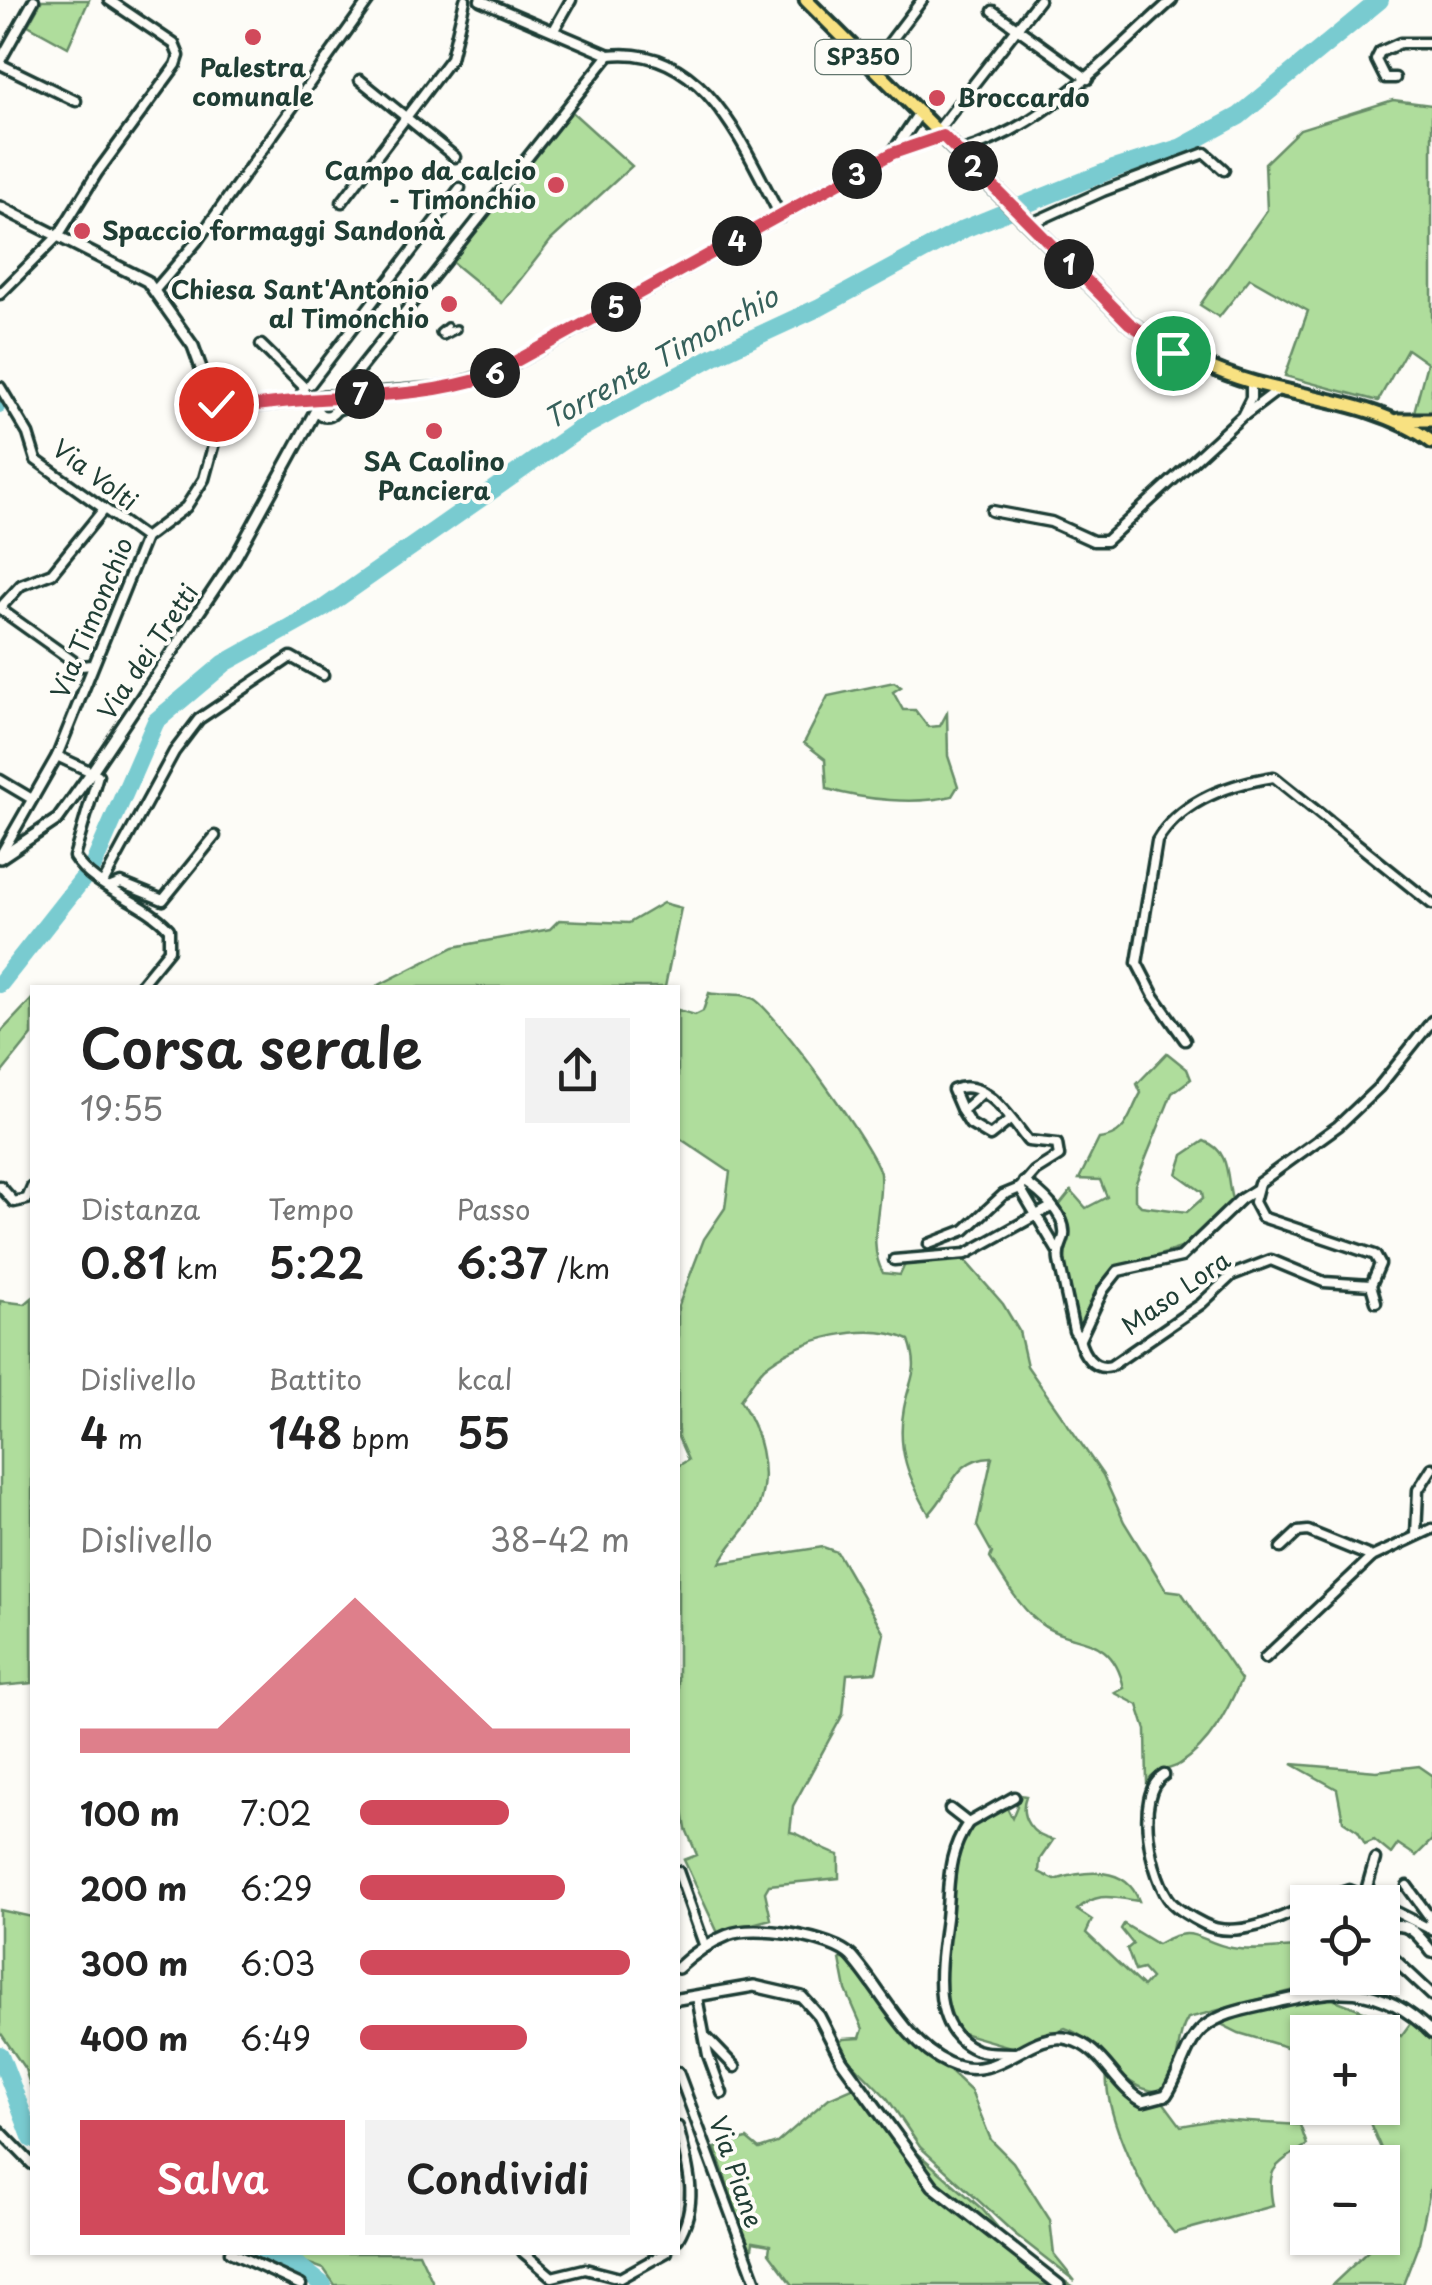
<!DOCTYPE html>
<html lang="it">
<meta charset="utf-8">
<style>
:root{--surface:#fff;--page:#f2f2f2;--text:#222;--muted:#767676;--accent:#d1495b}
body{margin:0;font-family:"Playpen Sans",sans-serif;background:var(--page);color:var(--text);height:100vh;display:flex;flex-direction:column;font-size:38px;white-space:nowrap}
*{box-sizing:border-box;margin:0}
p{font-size:32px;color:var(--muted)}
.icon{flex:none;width:55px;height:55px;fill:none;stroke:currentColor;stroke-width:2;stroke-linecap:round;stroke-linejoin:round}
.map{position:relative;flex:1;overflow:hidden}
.panel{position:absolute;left:30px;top:985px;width:650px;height:1270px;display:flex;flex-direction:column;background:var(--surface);border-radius:0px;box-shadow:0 2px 8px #0004}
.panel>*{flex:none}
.tools{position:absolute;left:1290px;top:1885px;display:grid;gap:20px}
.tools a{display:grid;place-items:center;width:110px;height:110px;border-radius:0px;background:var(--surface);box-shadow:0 2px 8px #0004;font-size:50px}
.pin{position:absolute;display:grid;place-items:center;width:85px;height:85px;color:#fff;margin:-42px;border:5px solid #fff;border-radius:50%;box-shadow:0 2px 10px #0007}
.km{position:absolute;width:50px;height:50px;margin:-25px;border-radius:50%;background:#222;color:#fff;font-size:28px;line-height:50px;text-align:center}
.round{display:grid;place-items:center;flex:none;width:105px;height:105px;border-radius:0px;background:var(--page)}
.headline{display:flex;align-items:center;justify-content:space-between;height:170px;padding:0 50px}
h1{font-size:55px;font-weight:600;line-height:75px}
.metrics{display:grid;grid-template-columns:repeat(3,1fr);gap:15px;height:170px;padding:10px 50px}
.metrics div{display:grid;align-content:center}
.metrics b{font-size:42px;font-weight:600}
.metrics small{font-size:28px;font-weight:400}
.metrics p{font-size:28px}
.chart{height:280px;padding:20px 50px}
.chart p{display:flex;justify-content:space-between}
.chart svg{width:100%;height:180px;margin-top:10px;fill:var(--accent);opacity:.7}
.cta{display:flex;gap:20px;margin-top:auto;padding:20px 50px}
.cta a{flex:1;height:115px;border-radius:0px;background:var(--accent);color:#fff;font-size:40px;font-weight:600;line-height:115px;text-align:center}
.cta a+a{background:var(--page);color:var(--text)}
ul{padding:0 50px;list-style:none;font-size:32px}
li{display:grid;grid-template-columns:160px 120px 1fr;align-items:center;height:75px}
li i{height:25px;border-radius:12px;background:var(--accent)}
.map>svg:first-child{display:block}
.green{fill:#afdd9c;stroke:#678d68;stroke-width:2.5}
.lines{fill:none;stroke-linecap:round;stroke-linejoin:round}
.canal{stroke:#79cbd0;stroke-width:10}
.river{stroke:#79cbd0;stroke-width:18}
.pedestrian-casing{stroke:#1f3d34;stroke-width:12}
.minor-casing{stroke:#1f3d34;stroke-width:15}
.tertiary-casing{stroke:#1f3d34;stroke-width:16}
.primary-casing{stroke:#1f3d34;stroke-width:19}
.pedestrian{stroke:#fdfcf7;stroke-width:5}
.minor{stroke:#fdfcf7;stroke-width:8}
.tertiary{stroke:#fdfcf7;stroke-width:9}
.primary{stroke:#f8e181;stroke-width:11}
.route-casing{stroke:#fff;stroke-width:20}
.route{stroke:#d1495b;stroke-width:12}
.poi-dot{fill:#d1495b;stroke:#fdfcf7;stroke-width:4}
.labels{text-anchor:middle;stroke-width:8;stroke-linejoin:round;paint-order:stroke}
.shield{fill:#fdfcf7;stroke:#62766e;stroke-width:2.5}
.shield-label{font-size:22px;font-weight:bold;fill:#1f3d34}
.poi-label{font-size:25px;font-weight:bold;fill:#1f3d34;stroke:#fdfcf7}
.street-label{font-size:25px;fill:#1f3d34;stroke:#fdfcf7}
.water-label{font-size:28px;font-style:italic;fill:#36605b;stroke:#fdfcf7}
</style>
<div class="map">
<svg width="1432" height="2285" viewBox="0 0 1432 2285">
<rect width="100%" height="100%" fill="#fdfcf7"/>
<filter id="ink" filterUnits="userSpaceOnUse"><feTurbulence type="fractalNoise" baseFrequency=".01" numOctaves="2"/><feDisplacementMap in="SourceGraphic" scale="20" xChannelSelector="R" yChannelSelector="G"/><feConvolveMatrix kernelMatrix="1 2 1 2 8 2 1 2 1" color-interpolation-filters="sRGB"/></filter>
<g filter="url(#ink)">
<g class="green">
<polygon points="42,0 89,0 68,47 28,25"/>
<polygon points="1393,100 1432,105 1432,413 1414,412 1427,363 1407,349 1378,401 1285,376 1308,311 1250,278 1219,317 1200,305 1267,210 1265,163 1300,129"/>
<polygon points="571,111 632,166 551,240 502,303 452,262"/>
<path d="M894 682 901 687 893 692 903 710H915L928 727 940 726 947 713 948 756 958 786 952 796C916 805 864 800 827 789L825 759 804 743 828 696Z"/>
<polygon points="663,903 681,908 665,987 375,987 454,947 550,929 559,920 629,923"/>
<path d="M709 993C724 997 740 991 754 999 774 1010 878 1153 880 1174 883 1206 866 1243 883 1273L900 1275 906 1262 962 1257 1003 1304 1019 1331 1027 1366 1103 1475 1124 1522 1166 1590 1181 1592 1241 1680C1227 1711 1210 1745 1180 1764 1167 1772 1156 1768 1147 1783L1146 1730 1138 1705 1115 1693 1124 1688C1111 1627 1068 1649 1036 1620 1017 1603 1004 1580 990 1558L992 1553 977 1526 992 1457C953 1458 952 1492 929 1514 909 1479 896 1449 904 1408 910 1377 920 1372 909 1340 868 1321 799 1338 764 1368 755 1377 748 1390 740 1400 759 1429 771 1470 759 1505 751 1527 730 1542 720 1563L823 1547 837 1552 884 1633 876 1672 847 1674 843 1714 793 1806 790 1832C804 1833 817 1850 839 1855V1878L769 1885 765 1892 771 1919 718 1933 684 1860 697 1855 686 1829 678 1781V1466L688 1460 678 1437V1307L704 1239 725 1208 730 1172 678 1137V1010L695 1015 703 1011Z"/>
<polygon points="32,999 32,1035 0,1075 0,1033"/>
<path d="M1167 1053 1187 1069 1191 1079 1172 1093 1135 1185V1200L1141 1206 1187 1212 1203 1198 1202 1192 1177 1174 1183 1155 1204 1141C1233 1152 1225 1180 1233 1203L1196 1243 1114 1270 1082 1336 1078 1332C1077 1308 1070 1290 1066 1267 1061 1244 1079 1227 1059 1206L1071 1191 1086 1208 1107 1197 1100 1180 1079 1179 1099 1139C1128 1136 1128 1115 1141 1093L1137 1084Z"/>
<polygon points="32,1298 32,1683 0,1686 0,1301 25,1304"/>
<polygon points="1292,1764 1377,1771 1419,1766 1432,1775 1432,1840 1416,1856 1398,1844 1391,1854 1374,1840 1365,1844 1358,1831 1343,1821 1337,1789"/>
<path d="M1020 1795 1026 1796C1018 1817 1032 1836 1053 1840L1040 1859 1039 1872 1055 1880C1085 1870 1126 1865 1139 1901 1114 1898 1098 1890 1077 1910L1092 1920 1086 1933 1143 1987 1151 1978 1143 1969 1135 1971 1127 1949 1133 1944 1121 1929 1124 1924 1157 1944C1196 1922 1197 1942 1232 1948 1253 1952 1276 1948 1297 1947L1307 1951 1308 1978 1337 1979 1188 2018C1173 2042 1184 2069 1159 2091 1119 2092 1104 2041 1065 2028L1014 2048 962 2033C928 1990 939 1858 978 1818 985 1811 996 1809 1006 1806L1012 1818 1017 1806 1013 1800Z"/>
<polygon points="0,1910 32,1917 32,2091 25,2069 0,2032"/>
<polygon points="840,1959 845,1959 919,2049 936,2058 971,2091 991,2140 1013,2162 1050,2220 1054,2255 1075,2281 1015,2234 920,2147 888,2099 843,2053 838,2044 843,2039 860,2038 863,2029 846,1990"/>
<polygon points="1340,1985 1335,2000 1374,2015 1401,2036 1415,2017 1432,2037 1432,2181 1419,2243 1403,2285 1332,2285 1382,2238 1393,2205 1395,2181 1370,2123 1357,2108 1382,2108 1382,2032 1308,2032 1307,2053 1239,2033 1213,2020"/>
<path d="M1107 2068 1144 2101 1161 2099 1181 2126 1214 2120 1300 2125 1307 2145C1276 2165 1265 2166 1273 2206L1174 2233C1145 2200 1102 2113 1107 2068Z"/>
<polygon points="866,2082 915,2151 982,2209 1021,2255 1071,2285 793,2285 769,2253 770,2245 753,2242 751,2255 715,2148 747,2139 759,2149 777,2143 829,2098"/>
<polygon points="279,2253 419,2253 434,2285 335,2285 324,2269"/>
</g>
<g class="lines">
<polyline class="canal" points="0,408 1,397"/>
<g class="river">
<polyline points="0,984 93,866 156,721 225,663 324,608 578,430 714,356 820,307 964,229 1113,169 1182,147 1239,116 1380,0"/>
<polyline points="0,2055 32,2139"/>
<polyline points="261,2252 300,2267 323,2285"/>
</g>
<g class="pedestrian-casing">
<polyline id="pedestrian" points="443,336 456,329 440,333 447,327"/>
</g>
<g class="minor-casing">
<g id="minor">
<polyline points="480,0 609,55"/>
<polyline points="993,11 1088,79"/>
<polyline points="554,30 571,0"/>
<path d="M609 55C705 44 743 146 781 217"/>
<polyline points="0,61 34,0"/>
<polyline points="0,64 76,101"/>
<polyline points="872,66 922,0"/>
<polyline points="1395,78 1385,78 1376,60 1380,52 1400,43 1432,43"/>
<polyline points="360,80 455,157"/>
<polyline points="938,130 1039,0"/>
<path d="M959 152C1048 126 1105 59 1172 0"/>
<polyline points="342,202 451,58 465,0"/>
<polyline points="1030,224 1103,191 1205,153 1224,170"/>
<polyline points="155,290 197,241 369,0"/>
<polyline points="0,294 58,236 97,173 176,65 179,56 174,44 109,0"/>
<polyline points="261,345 304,387 300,399"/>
<polyline points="310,384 460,188"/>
<polyline points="0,387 28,434 36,460 145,538"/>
<polyline points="338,396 609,55"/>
<polyline points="1246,414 1279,389"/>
<polyline points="992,511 1051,522 1093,541 1106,541 1242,416 1251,398 1251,382"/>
<polyline points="0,608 21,585 52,573 104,509"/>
<polyline points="0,609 80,666 93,665"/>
<path d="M57 756 98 775 74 857C95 890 142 899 169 929V950L138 988"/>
<polyline points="0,780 32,799"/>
<polyline points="0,856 57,756 145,538 186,507 204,479 223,410"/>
<polyline points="103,883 174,752 199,719 291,657 323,675"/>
<polyline points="111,887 121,883 163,900 215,836"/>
<path d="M1185 1040 1154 996 1137 963 1157 841C1181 801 1229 784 1274 777L1432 904"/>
<polyline points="981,1094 962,1111 970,1124 990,1136 1010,1120"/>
<path d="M962 1111 953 1090C986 1076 1011 1120 1028 1141L1057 1144 1059 1156 1035 1171 1020 1188 1057 1250"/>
<path d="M1024 1182C1040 1192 1067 1215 1064 1236 1062 1247 1057 1249 1059 1261L1074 1331 1080 1339 1103 1290 1118 1271 1181 1257 1241 1199 1257 1189"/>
<polyline points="0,1186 14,1202 27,1199 32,1187"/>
<polyline points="929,1244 965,1230 1003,1195 1020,1188"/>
<polyline points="894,1260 966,1254 1051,1207"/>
<polyline points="1376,1302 1371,1285 1380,1264 1375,1255 1262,1217 1254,1202 1259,1183 1338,1126 1379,1087 1432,1021"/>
<path d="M1079 1339C1083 1354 1093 1371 1111 1366L1201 1304 1232 1275 1271 1260 1324 1282 1371 1285"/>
<polyline points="1416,1535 1418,1490 1432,1468"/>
<polyline points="1281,1548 1298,1532 1308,1531 1372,1557"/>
<polyline points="1265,1658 1372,1557 1432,1529"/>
<path d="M1164 1775C1133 1793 1151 1880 1172 1903 1180 1911 1194 1919 1204 1924 1235 1940 1280 1919 1308 1905"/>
<path d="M950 1809 968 1823C946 1856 950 1882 946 1918 941 1959 926 2030 977 2050 988 2054 1004 2052 1016 2053"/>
<polyline points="968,1823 1014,1797"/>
<polyline points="678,1871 705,1947"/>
<polyline points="1407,1886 1431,1919 1429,1928"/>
<polyline points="1365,1894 1375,1859"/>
<polyline points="1313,1902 1349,1890 1379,1902"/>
<polyline points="1382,1905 1432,1930"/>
<polyline points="697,1997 708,2055 722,2093"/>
<polyline points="707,2038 735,2067"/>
<polyline points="678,2072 757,2285"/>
<path d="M678 2127C688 2167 700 2202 678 2239"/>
<polyline points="0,2131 32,2164"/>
<polyline points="230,2252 301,2285"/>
<polyline points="523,2252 552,2277 585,2269 620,2278 667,2252"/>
</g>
</g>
<g class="tertiary-casing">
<g id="tertiary">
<polyline points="894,151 920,112"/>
<polyline points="0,207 147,281 193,346 209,390 223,410 320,398"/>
<circle cx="326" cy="406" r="10"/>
<polyline points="330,397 448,387 502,370 893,153 943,136"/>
<polyline points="335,410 374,397"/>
<polyline points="0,858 58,819 93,770 235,558 316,410"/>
<path d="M1382 1934 1389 1927C1410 1920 1420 1938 1432 1952"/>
<polyline points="1382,1948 1432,1995"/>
<path d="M678 1968C692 1955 710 1942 728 1935 753 1924 833 1937 852 1957 882 1991 906 2044 948 2063 999 2086 1027 2029 1069 2039 1103 2047 1114 2086 1143 2101L1166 2095C1180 2075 1185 2044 1203 2028 1221 2013 1246 2009 1268 2004 1334 1988 1379 1980 1432 2033"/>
<polyline points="678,1999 754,1986 802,1997 819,2016 842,2061 933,2186 1059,2285"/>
</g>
</g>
<g class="primary-casing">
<g id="primary">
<path d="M806 0 1129 323C1169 350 1209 370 1255 383 1313 399 1383 405 1432 442"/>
<polyline points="1399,420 1432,420"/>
</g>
</g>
<use href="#pedestrian" class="pedestrian"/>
<use href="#minor" class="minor"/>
<use href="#tertiary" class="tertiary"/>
<use href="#primary" class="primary"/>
</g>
</g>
<g class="lines" filter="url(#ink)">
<g class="route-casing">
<path id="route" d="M216 404 229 410C314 392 406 404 489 376L893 153 943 136 1129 323 1173 353"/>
</g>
<use href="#route" class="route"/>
</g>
<g class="poi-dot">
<circle cx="253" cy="37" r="10"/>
<circle cx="937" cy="98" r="10"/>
<circle cx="556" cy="185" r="10"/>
<circle cx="82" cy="231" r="10"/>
<circle cx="449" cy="304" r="10"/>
<circle cx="434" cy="431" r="10"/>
</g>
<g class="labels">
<rect class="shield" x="815.5" y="40" width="95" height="34" rx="8"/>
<g class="shield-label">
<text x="863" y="65">SP350</text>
</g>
<g class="poi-label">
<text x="253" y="77">Palestra<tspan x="253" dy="29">comunale</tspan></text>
<text x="957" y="107" text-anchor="start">Broccardo</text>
<text x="536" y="180" text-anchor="end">Campo da calcio<tspan x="536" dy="29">- Timonchio</tspan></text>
<text x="102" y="240" text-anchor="start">Spaccio formaggi Sandonà</text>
<text x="429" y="299" text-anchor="end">Chiesa Sant'Antonio<tspan x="429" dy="29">al Timonchio</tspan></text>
<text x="434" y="471">SA Caolino<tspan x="434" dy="29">Panciera</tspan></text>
</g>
<g class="street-label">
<text transform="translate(95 475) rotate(37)" y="9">Via Volti</text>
<text transform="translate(92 618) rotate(-67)" y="9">Via Timonchio</text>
<text transform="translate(148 652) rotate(-56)" y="9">Via dei Tretti</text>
<text transform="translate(1176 1293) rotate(-35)" y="9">Maso Lora</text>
<text transform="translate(736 2172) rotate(71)" y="9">Via Piane</text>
</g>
<g class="water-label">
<text transform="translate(661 358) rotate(-29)" y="10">Torrente Timonchio</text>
</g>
</g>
</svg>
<div class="tools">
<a><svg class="icon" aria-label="locate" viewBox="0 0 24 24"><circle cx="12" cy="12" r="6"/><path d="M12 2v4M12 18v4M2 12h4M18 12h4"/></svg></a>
<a>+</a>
<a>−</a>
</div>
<div class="pin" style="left:1173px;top:353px;background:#1e9e55"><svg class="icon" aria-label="arrive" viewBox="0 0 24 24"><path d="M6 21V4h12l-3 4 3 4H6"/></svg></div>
<div class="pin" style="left:216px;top:404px;background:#d93025"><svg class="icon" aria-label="check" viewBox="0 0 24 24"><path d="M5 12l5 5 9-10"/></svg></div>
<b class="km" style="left:1069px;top:264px">1</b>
<b class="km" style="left:973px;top:166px">2</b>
<b class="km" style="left:857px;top:174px">3</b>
<b class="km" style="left:737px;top:241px">4</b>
<b class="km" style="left:616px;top:307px">5</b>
<b class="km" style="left:495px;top:373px">6</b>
<b class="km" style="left:360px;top:394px">7</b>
<section class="panel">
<div class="headline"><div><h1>Corsa serale</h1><p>19:55</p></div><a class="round"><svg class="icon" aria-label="share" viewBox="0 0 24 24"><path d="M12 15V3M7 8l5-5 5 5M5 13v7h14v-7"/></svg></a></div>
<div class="metrics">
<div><p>Distanza</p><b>0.81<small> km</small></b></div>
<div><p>Tempo</p><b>5:22</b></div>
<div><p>Passo</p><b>6:37<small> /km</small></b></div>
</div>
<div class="metrics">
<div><p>Dislivello</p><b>4<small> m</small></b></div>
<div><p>Battito</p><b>148<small> bpm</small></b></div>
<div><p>kcal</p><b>55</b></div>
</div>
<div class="chart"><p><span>Dislivello</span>38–42 m</p>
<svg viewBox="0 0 160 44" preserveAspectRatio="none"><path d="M0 44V38L10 38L20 38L30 38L40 38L50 30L60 22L70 14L80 6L90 14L100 22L110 30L120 38L130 38L140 38L150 38L160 38V44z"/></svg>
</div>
<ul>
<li><b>100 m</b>7:02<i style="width:55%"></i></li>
<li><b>200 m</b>6:29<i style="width:76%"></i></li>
<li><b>300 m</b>6:03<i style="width:100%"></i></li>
<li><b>400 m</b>6:49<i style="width:62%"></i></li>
</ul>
<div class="cta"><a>Salva</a><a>Condividi</a></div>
</section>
</div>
